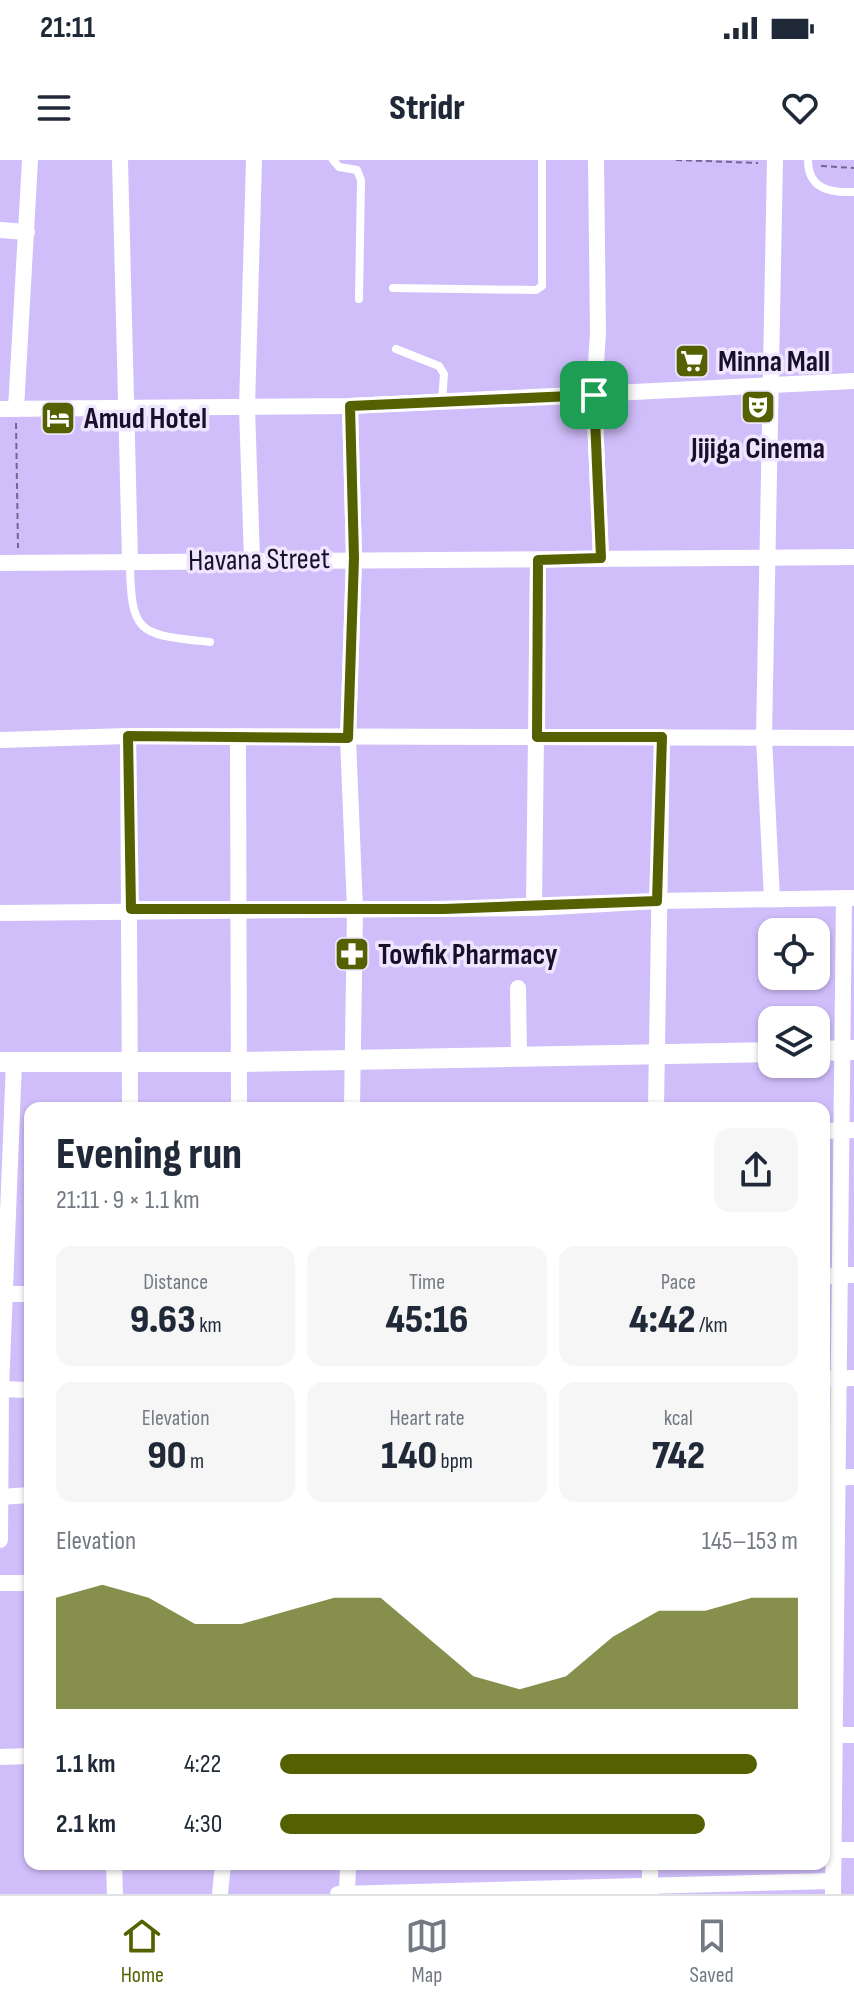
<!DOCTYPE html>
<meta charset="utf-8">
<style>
:root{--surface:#fff;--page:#f6f6f7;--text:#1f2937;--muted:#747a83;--line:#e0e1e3;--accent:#556101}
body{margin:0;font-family:"Sofia Sans Condensed",sans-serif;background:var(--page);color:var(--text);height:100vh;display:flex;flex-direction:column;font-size:30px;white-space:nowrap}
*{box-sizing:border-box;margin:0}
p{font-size:26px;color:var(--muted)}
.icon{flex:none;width:44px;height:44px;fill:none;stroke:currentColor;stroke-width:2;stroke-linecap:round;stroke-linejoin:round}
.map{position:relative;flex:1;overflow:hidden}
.panel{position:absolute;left:24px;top:942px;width:806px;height:768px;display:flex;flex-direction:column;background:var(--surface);border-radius:16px;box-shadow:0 2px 6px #0004}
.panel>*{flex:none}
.buttons{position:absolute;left:758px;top:758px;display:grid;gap:16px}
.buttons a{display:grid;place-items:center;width:72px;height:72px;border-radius:16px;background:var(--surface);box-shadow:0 2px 6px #0004;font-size:40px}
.pin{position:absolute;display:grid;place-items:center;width:68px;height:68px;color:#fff;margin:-34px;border-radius:16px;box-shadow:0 4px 12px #0006}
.round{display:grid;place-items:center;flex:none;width:84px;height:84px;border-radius:16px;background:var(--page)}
.overview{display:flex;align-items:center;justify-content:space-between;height:136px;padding:0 32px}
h1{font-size:44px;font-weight:800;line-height:60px}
.stats{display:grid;grid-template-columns:repeat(3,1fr);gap:12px;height:136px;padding:8px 32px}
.stats div{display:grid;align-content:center;border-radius:16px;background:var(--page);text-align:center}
.stats b{font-size:40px;font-weight:800}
.stats small{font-size:22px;font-weight:400}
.stats p{font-size:22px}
.chart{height:224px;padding:16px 32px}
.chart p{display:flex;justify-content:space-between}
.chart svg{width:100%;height:144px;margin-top:8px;fill:var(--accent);opacity:.7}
ul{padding:0 32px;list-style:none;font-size:26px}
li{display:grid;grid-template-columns:128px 96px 1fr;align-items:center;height:60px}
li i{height:20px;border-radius:10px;background:var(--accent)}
.status{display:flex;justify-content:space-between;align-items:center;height:56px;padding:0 40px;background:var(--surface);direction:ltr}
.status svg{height:22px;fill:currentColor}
header{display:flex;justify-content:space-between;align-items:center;height:104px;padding:0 32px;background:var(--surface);font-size:36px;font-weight:800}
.tabs{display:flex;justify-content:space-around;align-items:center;height:112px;border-top:2px solid var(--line);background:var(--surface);font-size:22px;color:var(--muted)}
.tabs a{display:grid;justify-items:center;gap:4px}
.tabs .current{color:var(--accent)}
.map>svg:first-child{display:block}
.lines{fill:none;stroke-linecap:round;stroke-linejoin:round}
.path{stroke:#736590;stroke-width:2;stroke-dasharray:6 4;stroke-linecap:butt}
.service{stroke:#fff;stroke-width:8}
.minor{stroke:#fff;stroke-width:16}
.tertiary{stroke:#fff;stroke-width:20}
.route-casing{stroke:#fff;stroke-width:16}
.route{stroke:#556101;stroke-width:10}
.labels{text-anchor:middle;stroke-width:7;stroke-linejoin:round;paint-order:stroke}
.poi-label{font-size:30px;font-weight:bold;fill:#190f2a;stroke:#ede6fe;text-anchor:start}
.street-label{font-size:30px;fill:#190f2a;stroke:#ede6fe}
</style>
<div class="status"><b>21:11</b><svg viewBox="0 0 49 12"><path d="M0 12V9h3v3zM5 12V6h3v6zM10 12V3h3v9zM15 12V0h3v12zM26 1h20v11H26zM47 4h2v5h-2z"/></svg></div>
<header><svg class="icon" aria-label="menu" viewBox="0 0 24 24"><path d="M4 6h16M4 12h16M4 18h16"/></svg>Stridr<svg class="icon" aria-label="heart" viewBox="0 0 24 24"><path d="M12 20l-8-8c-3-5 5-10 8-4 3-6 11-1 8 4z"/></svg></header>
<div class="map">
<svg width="854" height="1734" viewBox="0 0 854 1734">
<rect width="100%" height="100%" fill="#d0befb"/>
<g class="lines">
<g class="path">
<polyline points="676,0 758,3"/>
<polyline points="821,6 854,8"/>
<polyline points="16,263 18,388"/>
</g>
<g class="service">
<polyline points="333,0 339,7 357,10 361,20 359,139"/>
<path d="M808 0C808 29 830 33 854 32"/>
<polyline points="393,128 536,130 542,126 542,0"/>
<polyline points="396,189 439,206 444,214 442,241"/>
<path d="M130 402C131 476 139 474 210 482"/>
</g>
<g class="minor">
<polyline points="120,0 130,400"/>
<polyline points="596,0 598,173 594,235 601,398"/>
<polyline points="0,70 27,72"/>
<polyline points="350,246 354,398 348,578 355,750 352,948"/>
<polyline points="0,249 350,246 854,221"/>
<polyline points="16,249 30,0"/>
<polyline points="252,399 247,248 254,0"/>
<polyline points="0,403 854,397"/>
<polyline points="128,576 130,948"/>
<polyline points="238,577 239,948"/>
<polyline points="0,580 128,576 854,578"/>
<polyline points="772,739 764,577 775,0"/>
<polyline points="534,748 538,400"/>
<polyline points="0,753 534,748 657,741 852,738"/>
<polyline points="518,828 519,897"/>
<polyline points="656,948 662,577"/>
<polyline points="824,971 854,970"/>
<polyline points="824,1116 854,1115"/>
<polyline points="0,1134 30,1134"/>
<polyline points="824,1219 854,1218"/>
<polyline points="0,1229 30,1230"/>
<polyline points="824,1318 854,1317"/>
<polyline points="0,1337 30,1335"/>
<polyline points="0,1380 1,1229 14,902"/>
<polyline points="0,1423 30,1423"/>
<polyline points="826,1575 854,1575"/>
<polyline points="0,1597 30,1596"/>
<polyline points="833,1690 854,1690"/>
<polyline points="114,1704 115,1734"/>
<polyline points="650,1704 650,1732"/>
<polyline points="220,1734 223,1704"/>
<polyline points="338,1734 833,1721"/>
<polyline points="347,1734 348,1704"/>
<polyline points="833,1734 844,738"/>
</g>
<g class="tertiary">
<polyline points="816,891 854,890"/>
<polyline points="0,902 239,902 772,892"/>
</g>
</g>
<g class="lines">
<g class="route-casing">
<polygon id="route" points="594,235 601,398 538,400 537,577 662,577 657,741 444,749 131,749 128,576 348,578 354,398 350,246"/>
</g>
<use href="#route" class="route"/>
</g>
<defs>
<g id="supermarket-square" transform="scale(1.8)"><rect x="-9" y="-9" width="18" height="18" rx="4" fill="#556101" stroke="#ede6fe"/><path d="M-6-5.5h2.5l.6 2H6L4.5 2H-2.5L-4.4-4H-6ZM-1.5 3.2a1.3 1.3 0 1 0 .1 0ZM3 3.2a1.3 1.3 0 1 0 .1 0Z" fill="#fff"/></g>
<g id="theatre-square" transform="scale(1.8)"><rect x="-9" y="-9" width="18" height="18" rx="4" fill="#556101" stroke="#ede6fe"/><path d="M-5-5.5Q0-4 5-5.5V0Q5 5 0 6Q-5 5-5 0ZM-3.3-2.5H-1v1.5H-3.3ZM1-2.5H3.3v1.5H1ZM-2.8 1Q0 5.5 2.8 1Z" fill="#fff"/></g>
<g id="hotel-square" transform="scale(1.8)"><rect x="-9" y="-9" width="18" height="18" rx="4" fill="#556101" stroke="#ede6fe"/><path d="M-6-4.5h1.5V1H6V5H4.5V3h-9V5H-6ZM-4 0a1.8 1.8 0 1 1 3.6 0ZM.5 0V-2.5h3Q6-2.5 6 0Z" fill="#fff"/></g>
<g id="pharmacy-square" transform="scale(1.8)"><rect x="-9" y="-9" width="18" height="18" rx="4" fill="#556101" stroke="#ede6fe"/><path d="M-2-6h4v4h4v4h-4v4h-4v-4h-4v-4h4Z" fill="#fff"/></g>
</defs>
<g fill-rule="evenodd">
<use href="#supermarket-square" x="692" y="201"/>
<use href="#theatre-square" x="758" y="247"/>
<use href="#hotel-square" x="58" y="258"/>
<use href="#pharmacy-square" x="352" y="794"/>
</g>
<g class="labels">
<g class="poi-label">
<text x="718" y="211">Minna Mall</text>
<text x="84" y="268">Amud Hotel</text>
<text x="758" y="298" text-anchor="middle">Jijiga Cinema</text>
<text x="378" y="804">Towfik Pharmacy</text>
</g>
<g class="street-label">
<text transform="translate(259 399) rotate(-1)" y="10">Havana Street</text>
</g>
</g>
</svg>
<div class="buttons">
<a><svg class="icon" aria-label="locate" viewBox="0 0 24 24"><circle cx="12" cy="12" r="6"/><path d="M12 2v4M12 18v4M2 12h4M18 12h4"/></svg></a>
<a><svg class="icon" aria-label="layers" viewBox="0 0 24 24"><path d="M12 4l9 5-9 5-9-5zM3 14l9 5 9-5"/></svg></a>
</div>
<div class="pin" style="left:594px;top:235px;background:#1e9e55"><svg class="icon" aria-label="arrive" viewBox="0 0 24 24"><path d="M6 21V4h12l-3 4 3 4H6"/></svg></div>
<section class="panel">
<div class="overview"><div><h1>Evening run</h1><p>21:11 · 9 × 1.1 km</p></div><a class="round"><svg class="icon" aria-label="share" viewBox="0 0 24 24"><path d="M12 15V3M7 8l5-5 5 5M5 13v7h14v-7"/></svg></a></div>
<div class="stats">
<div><p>Distance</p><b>9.63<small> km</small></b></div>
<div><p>Time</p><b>45:16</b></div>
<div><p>Pace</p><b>4:42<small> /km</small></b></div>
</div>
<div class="stats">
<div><p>Elevation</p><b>90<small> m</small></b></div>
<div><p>Heart rate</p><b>140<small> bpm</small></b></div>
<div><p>kcal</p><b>742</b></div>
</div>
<div class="chart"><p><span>Elevation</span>145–153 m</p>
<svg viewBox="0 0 160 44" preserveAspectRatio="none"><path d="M0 44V10L10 6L20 10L30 18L40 18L50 14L60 10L70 10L80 22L90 34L100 38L110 34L120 22L130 14L140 14L150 10L160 10V44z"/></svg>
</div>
<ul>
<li><b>1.1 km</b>4:22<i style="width:92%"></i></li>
<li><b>2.1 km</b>4:30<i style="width:82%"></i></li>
</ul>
</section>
</div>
<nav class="tabs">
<a class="current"><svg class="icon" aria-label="home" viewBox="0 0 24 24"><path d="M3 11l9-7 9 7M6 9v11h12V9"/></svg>Home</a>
<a><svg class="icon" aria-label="map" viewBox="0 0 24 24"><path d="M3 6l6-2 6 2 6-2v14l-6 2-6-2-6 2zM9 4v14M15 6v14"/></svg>Map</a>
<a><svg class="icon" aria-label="saved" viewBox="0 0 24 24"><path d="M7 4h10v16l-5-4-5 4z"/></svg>Saved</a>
</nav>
